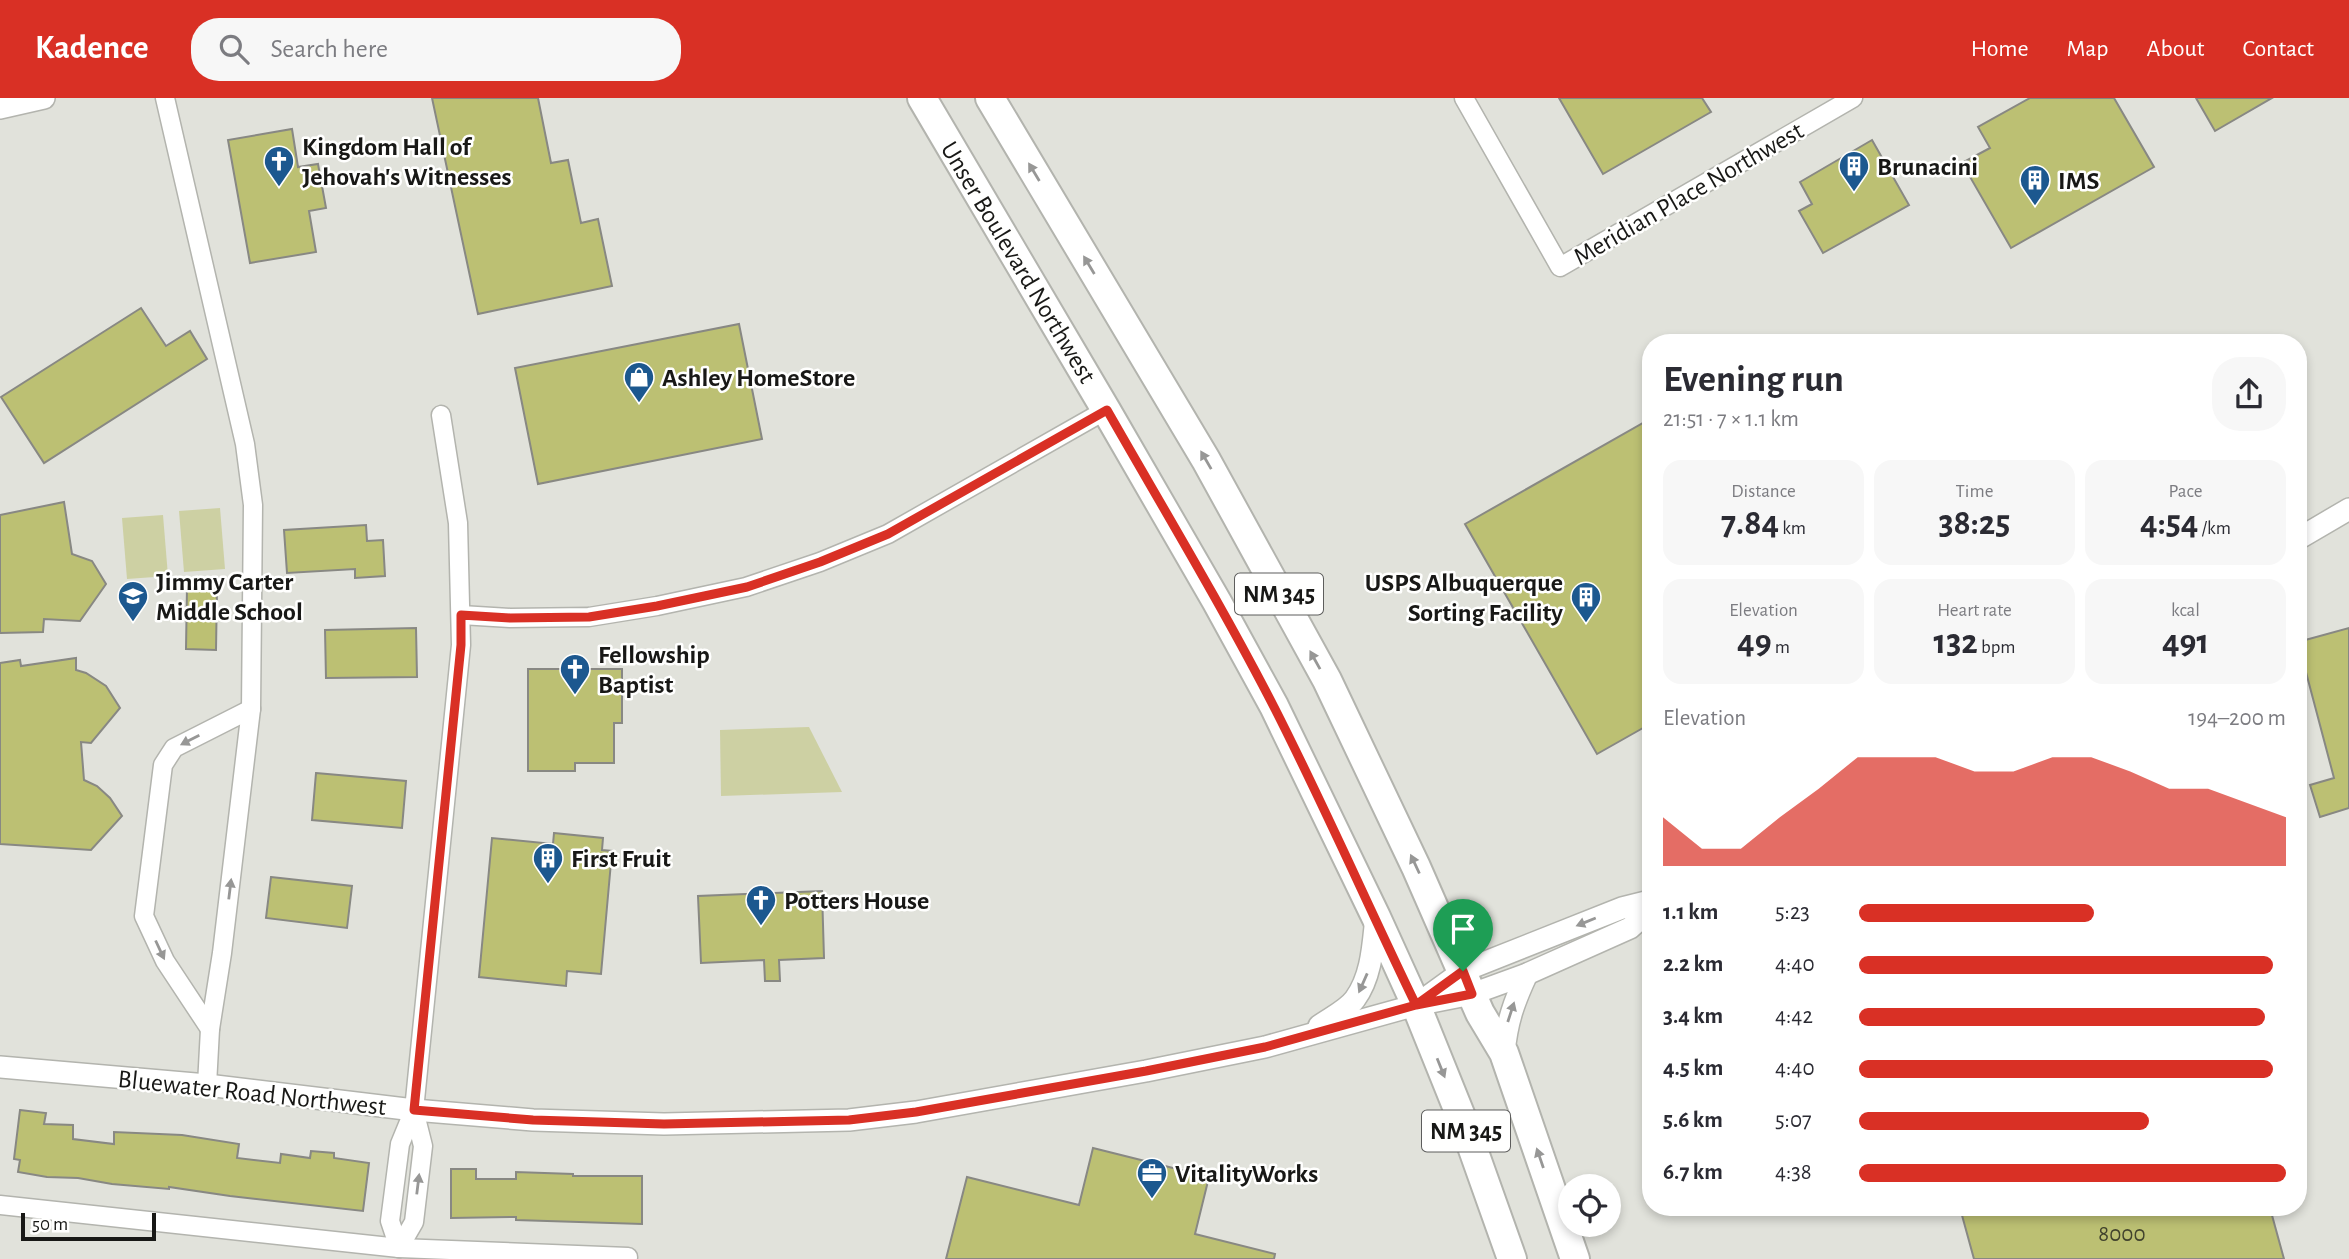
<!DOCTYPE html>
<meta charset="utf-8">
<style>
:root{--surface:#fff;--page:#f7f7f7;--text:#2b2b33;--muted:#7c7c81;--accent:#d93025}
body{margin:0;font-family:"Alegreya Sans",sans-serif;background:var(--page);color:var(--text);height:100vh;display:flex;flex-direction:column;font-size:26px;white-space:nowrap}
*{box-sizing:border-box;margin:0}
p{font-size:23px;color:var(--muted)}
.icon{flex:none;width:38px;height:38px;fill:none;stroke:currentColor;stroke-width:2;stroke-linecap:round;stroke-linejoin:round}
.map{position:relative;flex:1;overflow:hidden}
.drawer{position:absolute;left:1642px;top:236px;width:665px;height:882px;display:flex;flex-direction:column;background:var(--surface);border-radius:28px;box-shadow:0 4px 10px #0003}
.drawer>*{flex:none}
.tools{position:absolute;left:1558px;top:1076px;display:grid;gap:14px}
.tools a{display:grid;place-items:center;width:63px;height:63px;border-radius:50%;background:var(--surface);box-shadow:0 4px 10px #0003;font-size:35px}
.scale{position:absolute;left:21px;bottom:18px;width:135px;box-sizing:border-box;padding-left:7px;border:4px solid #181816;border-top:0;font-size:19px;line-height:24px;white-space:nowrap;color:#181816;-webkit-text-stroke:5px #fffffe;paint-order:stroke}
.pin{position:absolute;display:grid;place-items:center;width:60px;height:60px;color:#fff;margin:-72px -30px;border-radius:50% 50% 50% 0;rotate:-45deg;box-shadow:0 0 7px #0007}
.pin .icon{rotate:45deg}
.round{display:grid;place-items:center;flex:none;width:74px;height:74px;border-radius:28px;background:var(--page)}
.summary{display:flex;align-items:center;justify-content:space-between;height:119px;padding:0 21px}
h1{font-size:38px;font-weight:600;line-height:52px}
.stats{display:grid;grid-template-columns:repeat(3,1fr);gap:10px;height:119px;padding:7px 21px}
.stats div{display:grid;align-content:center;border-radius:18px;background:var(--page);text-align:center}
.stats b{font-size:35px;font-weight:600}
.stats small{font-size:19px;font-weight:400}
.stats p{font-size:19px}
.chart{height:196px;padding:14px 21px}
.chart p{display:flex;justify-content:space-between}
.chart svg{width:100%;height:126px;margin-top:7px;fill:var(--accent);opacity:.7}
ul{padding:0 21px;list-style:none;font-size:23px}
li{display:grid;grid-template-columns:112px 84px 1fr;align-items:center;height:52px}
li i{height:18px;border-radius:9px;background:var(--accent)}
header{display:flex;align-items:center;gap:42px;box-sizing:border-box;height:98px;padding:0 35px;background:var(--accent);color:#fff}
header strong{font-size:33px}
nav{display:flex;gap:38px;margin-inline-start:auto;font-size:24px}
.search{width:490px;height:63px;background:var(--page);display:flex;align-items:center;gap:18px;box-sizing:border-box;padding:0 24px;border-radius:28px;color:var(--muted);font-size:26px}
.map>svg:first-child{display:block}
.green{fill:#cdd0a3}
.building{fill:#bcc073;stroke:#888883;stroke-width:2}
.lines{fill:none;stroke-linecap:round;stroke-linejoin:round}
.minor-casing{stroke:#b3b4ae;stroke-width:21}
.tertiary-casing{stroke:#b3b4ae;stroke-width:24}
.primary-casing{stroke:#b3b4ae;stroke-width:32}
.minor{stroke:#fff;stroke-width:18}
.tertiary{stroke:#fff;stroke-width:21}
.primary{stroke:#fff;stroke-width:28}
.oneway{fill:#979796}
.route-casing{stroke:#fff;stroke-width:14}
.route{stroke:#d93025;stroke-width:9}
.labels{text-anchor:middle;stroke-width:5;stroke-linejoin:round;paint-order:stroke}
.number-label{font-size:23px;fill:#41422d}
.shield{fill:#fffffe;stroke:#5d5d5c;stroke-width:2}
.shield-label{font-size:24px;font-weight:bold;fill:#181816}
.poi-label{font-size:26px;font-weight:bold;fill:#181816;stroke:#fffffe;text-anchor:start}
.street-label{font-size:26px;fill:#181816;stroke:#fffffe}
</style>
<header>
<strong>Kadence</strong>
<div class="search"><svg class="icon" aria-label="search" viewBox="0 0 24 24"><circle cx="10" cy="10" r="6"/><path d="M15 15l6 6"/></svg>Search here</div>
<nav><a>Home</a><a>Map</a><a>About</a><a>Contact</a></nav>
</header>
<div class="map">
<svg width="2349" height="1161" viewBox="0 0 2349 1161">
<rect width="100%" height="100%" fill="#e1e2db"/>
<g class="green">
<polygon points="220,410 225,471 184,474 179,413"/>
<polygon points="163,417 168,478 127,481 122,420"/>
<polygon points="809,629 842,694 721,698 720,632"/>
</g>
<g class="building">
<polygon points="432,0 538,0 551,65 568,62 581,125 598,121 612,188 478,216"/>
<polygon points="1559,0 1702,0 1711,14 1603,76"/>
<polygon points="2030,0 2114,0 2154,69 2011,150 1962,65 1990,50 1978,29"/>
<polygon points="2196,0 2272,0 2215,33"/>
<polygon points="292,31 298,69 318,66 326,110 309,113 316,154 250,165 228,42"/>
<polygon points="1872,42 1909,107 1823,155 1799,113 1812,106 1800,84"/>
<polygon points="141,210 166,248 190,233 207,261 44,365 1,299"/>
<polygon points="739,226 762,341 538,386 515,270"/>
<polygon points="1650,321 1650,626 1597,656 1465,426"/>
<polygon points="64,404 72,456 92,463 106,486 80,523 44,521 43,534 0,535 0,417"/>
<polygon points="366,427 367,443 383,442 385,478 355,480 355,471 287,475 284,432"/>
<polygon points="187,489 217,490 216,552 186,551"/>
<polygon points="416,530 417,579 326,580 325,532"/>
<polygon points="2349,530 2349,710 2320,719 2310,687 2334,680 2298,544"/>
<polygon points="76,560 76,572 86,575 106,588 120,610 91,645 81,644 84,682 97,688 110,700 122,718 91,752 0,746 0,565 20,562 21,568"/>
<polygon points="528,571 622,571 622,625 614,625 614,665 575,665 575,673 528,673"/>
<polygon points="316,675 406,683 402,730 312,722"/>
<polygon points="554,735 603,740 602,752 612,753 601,876 567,873 566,888 479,879 492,740 553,746"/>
<polygon points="271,779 352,788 347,830 266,820"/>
<polygon points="822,793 824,860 779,862 780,883 765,883 764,862 701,865 698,798"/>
<polygon points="20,1012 46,1015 44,1026 73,1027 73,1041 114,1046 114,1034 182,1037 239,1046 237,1060 280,1065 281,1056 310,1060 311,1053 334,1055 334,1060 369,1065 363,1113 230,1098 169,1089 169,1091 112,1086 78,1080 47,1079 18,1074 20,1062 14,1061"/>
<polygon points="1093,1050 1209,1079 1195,1136 1275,1156 1274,1161 946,1161 967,1079 1079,1107"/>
<polygon points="451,1071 476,1071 476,1081 516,1081 516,1074 573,1076 573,1078 642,1078 642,1126 516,1122 516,1119 451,1120"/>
<polygon points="1960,1110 2270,1110 2284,1161 1974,1161"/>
</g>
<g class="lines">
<g class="minor-casing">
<g id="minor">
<polyline points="165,0 245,346 253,407 251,611 222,855 210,931 207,987"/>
<polyline points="1464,0 1560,169 1853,0"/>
<polyline points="461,517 510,520 589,519 657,508 746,489 820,464 888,436 1106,312"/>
<polyline points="210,931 165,863 144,818 163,667 174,650 251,611"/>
<polyline points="0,1107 399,1150 628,1159"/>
<polyline points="399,1150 390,1123 400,1046 414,1012 461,547 458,425 441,317"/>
<polyline points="399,1150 414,1124 423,1048 414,1012"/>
</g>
</g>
<g class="tertiary-casing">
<g id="tertiary">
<polyline points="0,10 44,0"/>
<polyline points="2298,441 2349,411"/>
<polyline points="1423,902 1463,873 1622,810 1650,803"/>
<path d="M1319 928C1330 920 1347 912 1355 901 1372 878 1373 846 1376 819"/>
<path d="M1504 955C1507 923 1514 904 1527 876"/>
<polyline points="0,969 207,987 414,1012 533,1022 664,1026 849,1022 916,1014 1146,973 1265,949 1416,907 1472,896 1527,876 1630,830 1650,812"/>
</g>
</g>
<g class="primary-casing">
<g id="primary">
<polyline points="922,0 1106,312 1217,504 1274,608 1376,819 1416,907 1464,1026 1512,1161"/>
<polyline points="990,0 1206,362 1327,582 1416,769 1480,915 1504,955 1575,1161"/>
</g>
</g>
<use href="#minor" class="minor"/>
<use href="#tertiary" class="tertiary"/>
<use href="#primary" class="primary"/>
</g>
<defs><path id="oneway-solid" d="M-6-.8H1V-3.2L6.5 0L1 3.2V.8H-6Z" transform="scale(1.75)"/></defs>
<g class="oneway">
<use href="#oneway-solid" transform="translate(1034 74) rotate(-121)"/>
<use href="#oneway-solid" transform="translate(1089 167) rotate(-121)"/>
<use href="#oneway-solid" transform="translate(1206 362) rotate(-120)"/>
<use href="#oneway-solid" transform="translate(1315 562) rotate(-119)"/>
<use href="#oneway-solid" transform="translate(190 642) rotate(153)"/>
<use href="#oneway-solid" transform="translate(1415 766) rotate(-115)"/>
<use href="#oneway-solid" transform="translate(230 791) rotate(-83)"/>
<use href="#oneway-solid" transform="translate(1586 824) rotate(158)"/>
<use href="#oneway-solid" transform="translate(160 852) rotate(65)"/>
<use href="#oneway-solid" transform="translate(1363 885) rotate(114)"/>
<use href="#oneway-solid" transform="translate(1511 914) rotate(-72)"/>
<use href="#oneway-solid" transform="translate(1441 970) rotate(68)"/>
<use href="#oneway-solid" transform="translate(1540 1060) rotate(-109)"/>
<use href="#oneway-solid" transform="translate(418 1086) rotate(-83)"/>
</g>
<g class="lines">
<g class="route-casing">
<path id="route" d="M1463 873 1416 907 1265 949 1146 973 916 1014 849 1022 664 1026 533 1022 414 1012 461 547V517L510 520 589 519 657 508 747 489 820 464 888 436 1107 312C1163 410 1222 508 1274 609 1324 707 1368 808 1416 907L1472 896 1463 873"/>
</g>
<use href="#route" class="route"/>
</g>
<defs>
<g id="church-pin" transform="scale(1.575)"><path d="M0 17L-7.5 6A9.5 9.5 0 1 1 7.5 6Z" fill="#1c588f" stroke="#fffffe"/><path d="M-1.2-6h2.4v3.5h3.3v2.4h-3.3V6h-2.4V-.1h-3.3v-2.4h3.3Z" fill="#fff"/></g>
<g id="building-pin" transform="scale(1.575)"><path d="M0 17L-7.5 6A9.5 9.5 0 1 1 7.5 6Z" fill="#1c588f" stroke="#fffffe"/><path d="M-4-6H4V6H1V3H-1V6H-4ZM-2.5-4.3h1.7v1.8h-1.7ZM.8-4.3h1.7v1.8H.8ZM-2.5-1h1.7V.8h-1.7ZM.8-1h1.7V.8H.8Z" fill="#fff"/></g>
<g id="shop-pin" transform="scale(1.575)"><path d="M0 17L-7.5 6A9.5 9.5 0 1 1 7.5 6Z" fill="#1c588f" stroke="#fffffe"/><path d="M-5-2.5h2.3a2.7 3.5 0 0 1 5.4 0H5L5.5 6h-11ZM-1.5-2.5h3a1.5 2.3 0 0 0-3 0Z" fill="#fff"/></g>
<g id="school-pin" transform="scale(1.575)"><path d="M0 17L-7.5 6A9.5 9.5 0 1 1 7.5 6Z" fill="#1c588f" stroke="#fffffe"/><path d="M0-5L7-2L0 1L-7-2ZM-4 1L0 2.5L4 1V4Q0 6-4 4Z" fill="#fff"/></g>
<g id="office-pin" transform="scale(1.575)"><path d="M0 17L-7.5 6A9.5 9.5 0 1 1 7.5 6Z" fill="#1c588f" stroke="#fffffe"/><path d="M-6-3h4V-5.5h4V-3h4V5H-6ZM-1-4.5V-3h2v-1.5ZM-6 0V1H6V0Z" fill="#fff"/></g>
</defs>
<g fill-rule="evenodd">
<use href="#church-pin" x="279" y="63"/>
<use href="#building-pin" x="1854" y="68"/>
<use href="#building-pin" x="2035" y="82"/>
<use href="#shop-pin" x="639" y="279"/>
<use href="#school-pin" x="133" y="498"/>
<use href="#building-pin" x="1586" y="499"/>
<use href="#church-pin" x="575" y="571"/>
<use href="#building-pin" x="548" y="760"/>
<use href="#church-pin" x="761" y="802"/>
<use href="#office-pin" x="1152" y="1075"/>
</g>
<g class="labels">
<g class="number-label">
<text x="2122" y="1143">8000</text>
</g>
<g class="shield">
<rect x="1235" y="475.5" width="88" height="41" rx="5"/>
<rect x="1422" y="1012.5" width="88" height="41" rx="5"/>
</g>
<g class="shield-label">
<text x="1279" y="504">NM 345</text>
<text x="1466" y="1041">NM 345</text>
</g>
<g class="poi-label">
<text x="302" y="57">Kingdom Hall of<tspan x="302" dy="30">Jehovah's Witnesses</tspan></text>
<text x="1877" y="77">Brunacini</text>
<text x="2058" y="91">IMS</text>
<text x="662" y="288">Ashley HomeStore</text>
<text x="156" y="492">Jimmy Carter<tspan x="156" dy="30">Middle School</tspan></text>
<text x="1563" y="493" text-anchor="end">USPS Albuquerque<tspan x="1563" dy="30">Sorting Facility</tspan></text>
<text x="598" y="565">Fellowship<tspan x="598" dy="30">Baptist</tspan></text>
<text x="571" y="769">First Fruit</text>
<text x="784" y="811">Potters House</text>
<text x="1175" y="1084">VitalityWorks</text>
</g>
<g class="street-label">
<text transform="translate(1688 95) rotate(-30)" y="9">Meridian Place Northwest</text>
<text transform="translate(1019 164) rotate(59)" y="9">Unser Boulevard Northwest</text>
<text transform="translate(252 994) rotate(6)" y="9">Bluewater Road Northwest</text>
</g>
</g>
</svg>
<div class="tools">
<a><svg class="icon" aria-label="locate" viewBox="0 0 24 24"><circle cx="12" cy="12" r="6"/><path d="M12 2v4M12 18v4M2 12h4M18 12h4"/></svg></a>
</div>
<div class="scale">50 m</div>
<div class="pin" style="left:1463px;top:873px;background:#1e9e55"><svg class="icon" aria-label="arrive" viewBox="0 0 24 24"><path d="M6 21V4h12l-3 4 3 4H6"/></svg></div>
<section class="drawer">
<div class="summary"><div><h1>Evening run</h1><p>21:51 · 7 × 1.1 km</p></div><a class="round"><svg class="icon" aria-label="share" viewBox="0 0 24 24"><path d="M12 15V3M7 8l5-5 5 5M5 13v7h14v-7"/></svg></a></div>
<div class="stats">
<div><p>Distance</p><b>7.84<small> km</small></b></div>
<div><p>Time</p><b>38:25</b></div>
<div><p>Pace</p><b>4:54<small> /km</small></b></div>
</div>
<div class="stats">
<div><p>Elevation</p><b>49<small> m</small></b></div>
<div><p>Heart rate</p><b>132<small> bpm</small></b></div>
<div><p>kcal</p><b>491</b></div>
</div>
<div class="chart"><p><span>Elevation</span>194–200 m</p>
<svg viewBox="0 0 160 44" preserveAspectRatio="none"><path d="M0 44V27L10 38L20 38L30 27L40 17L50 6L60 6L70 6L80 11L90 11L100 6L110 6L120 11L130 17L140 17L150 22L160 27V44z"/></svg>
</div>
<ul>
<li><b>1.1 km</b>5:23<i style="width:55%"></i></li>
<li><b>2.2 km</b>4:40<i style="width:97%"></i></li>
<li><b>3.4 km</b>4:42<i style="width:95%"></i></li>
<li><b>4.5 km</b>4:40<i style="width:97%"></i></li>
<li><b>5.6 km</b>5:07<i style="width:68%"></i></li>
<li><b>6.7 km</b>4:38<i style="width:100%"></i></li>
</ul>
</section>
</div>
